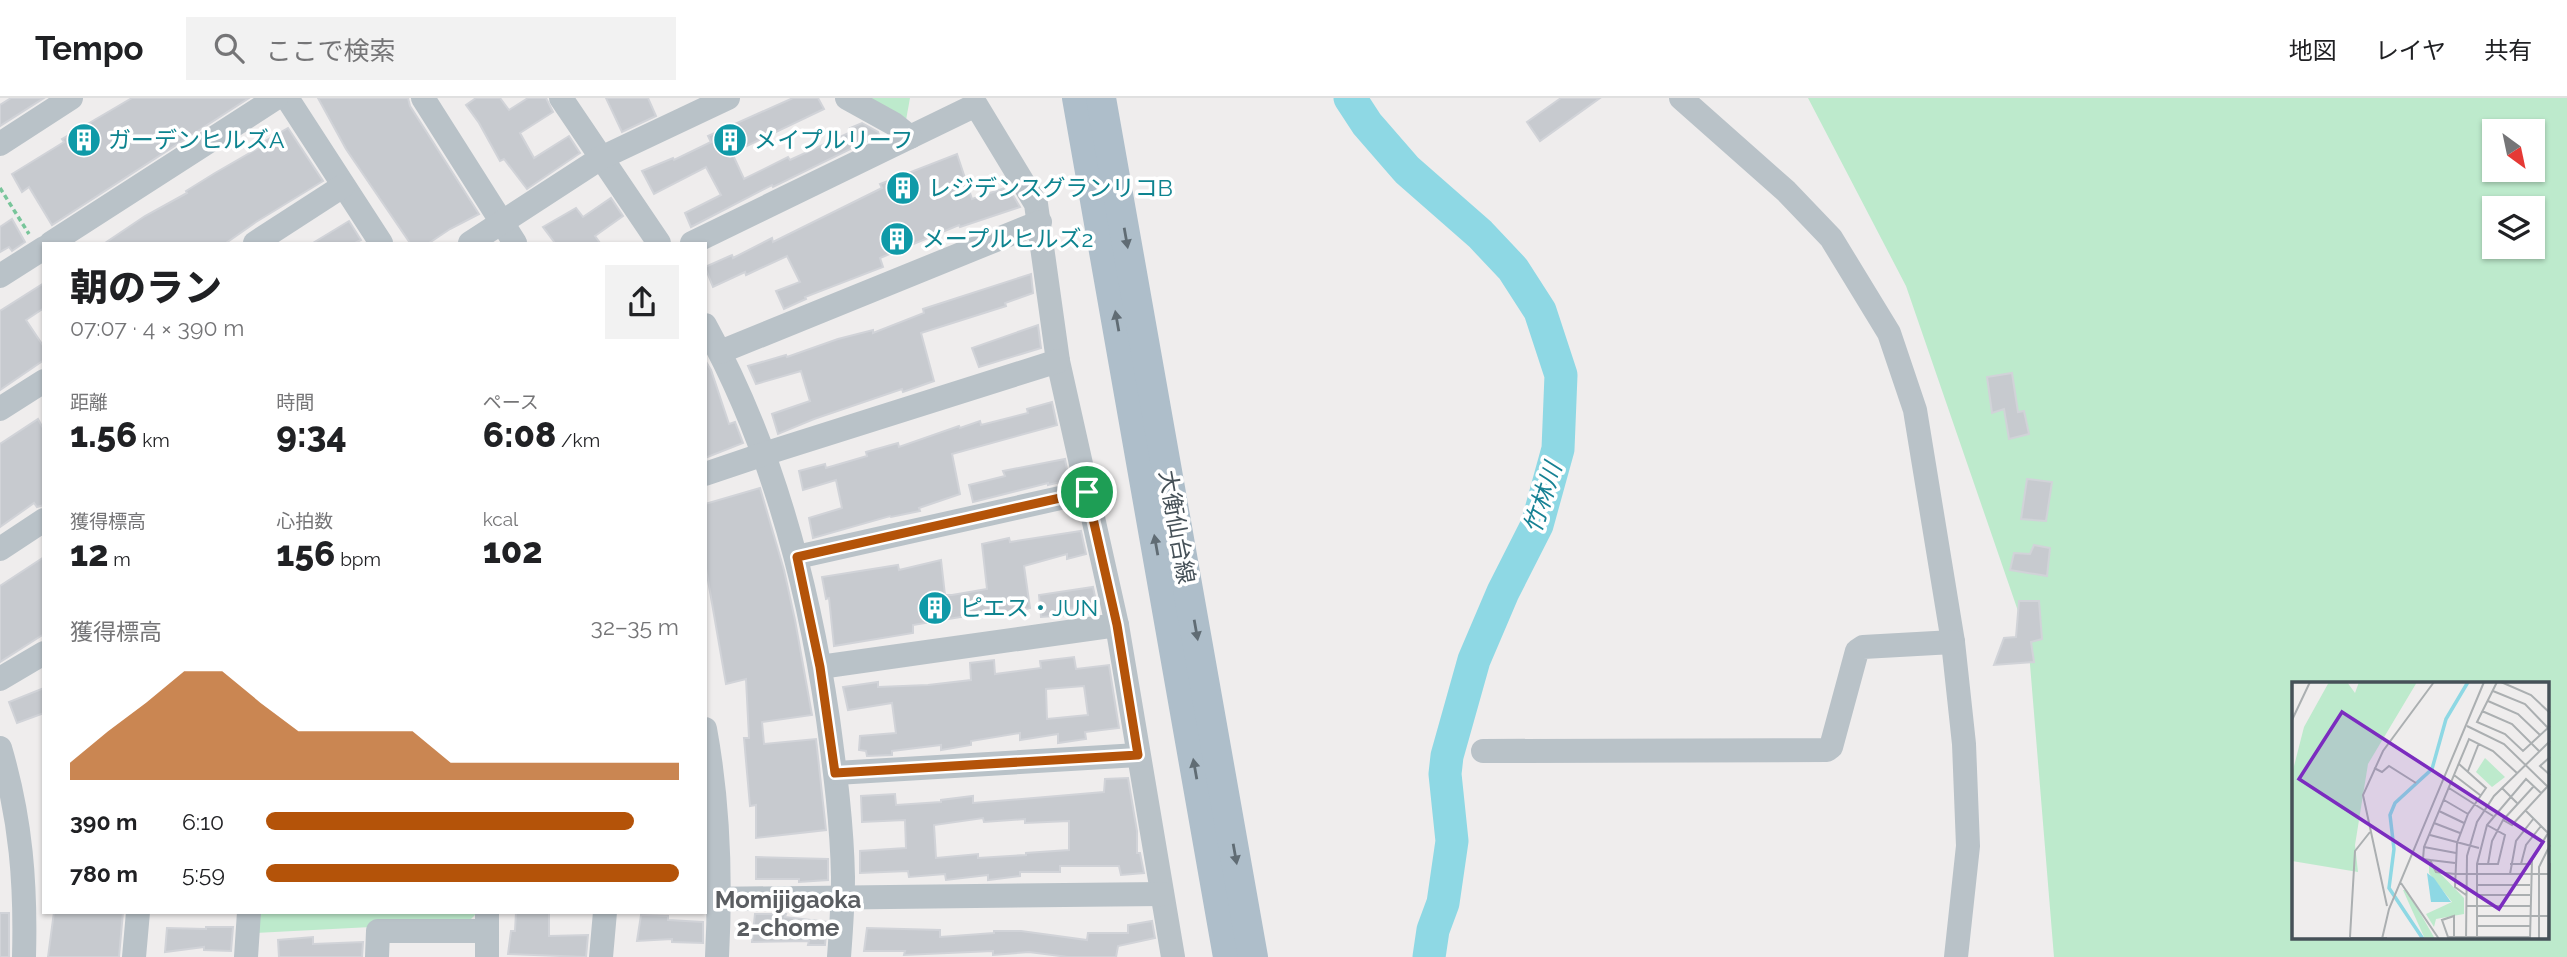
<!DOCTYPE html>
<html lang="ja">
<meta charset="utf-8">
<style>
:root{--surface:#fff;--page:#f2f2f2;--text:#202124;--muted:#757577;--line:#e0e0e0;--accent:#b45309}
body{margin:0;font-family:Raleway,"Noto Sans JP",sans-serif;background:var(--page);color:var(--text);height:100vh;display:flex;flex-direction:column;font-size:26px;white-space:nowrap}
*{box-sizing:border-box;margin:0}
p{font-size:23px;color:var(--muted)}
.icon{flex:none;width:38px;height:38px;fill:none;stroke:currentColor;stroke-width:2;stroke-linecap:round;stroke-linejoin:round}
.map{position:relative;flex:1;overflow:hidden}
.details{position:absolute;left:42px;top:144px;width:665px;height:672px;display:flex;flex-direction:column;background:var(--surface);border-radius:0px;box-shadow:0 2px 5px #0004}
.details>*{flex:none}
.needle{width:46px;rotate:147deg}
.tools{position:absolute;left:2482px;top:21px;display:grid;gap:14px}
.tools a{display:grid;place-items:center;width:63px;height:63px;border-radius:0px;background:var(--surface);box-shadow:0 2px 5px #0004;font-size:35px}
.pin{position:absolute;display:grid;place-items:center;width:60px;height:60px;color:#fff;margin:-30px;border:4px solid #fff;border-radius:50%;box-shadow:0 2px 7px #0007}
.round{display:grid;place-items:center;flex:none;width:74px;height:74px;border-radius:0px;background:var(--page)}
.headline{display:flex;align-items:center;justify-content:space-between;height:119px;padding:0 28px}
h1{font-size:38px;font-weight:800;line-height:52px}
.stats{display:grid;grid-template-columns:repeat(3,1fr);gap:10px;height:119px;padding:7px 28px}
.stats div{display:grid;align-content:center}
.stats b{font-size:35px;font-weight:800}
.stats small{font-size:19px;font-weight:400}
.stats p{font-size:19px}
.chart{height:196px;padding:14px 28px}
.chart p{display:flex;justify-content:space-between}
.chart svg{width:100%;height:126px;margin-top:7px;fill:var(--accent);opacity:.7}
ul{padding:0 28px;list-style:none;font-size:23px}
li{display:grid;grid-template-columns:112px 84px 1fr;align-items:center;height:52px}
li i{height:18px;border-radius:9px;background:var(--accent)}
header{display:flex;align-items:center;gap:42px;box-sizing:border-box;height:98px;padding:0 35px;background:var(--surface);border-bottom:2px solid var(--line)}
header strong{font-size:33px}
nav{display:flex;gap:38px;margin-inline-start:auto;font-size:24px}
.search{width:490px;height:63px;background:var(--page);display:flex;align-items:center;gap:18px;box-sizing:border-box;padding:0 24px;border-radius:0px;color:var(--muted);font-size:26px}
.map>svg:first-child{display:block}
.green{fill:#bdeacc;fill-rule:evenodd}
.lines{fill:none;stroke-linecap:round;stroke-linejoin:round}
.river{stroke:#8ed8e4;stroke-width:33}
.building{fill:#c7cacf;stroke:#d1d3d8;stroke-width:2;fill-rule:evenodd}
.path{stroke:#78c59a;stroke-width:3.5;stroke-dasharray:5 3.5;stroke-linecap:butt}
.minor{stroke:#b9c2c8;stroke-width:24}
.major{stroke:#aebeca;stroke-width:30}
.oneway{fill:#606c74}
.route-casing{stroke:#fff;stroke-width:14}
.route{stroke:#b45309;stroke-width:9}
.labels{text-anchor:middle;stroke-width:7;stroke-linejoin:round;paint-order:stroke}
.culture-label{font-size:23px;fill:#0d838f;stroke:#fff;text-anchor:start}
.street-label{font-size:23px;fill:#465158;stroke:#fff}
.water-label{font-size:24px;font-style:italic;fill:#178294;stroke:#fff}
.neighbourhood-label{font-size:24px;font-weight:bold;fill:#5a5d61;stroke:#fff}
.inset-river{fill:none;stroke:#8ed8e4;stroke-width:3.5}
.inset-road{fill:none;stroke:#abafb1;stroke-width:2}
.view{fill:#7b2cbf;fill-opacity:0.15;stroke:#7b2cbf;stroke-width:3.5}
.inset-edge{fill:none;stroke:#465158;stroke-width:3.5}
</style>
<header>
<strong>Tempo</strong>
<div class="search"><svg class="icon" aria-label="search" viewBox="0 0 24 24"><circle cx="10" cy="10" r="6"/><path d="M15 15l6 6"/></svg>ここで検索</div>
<nav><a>地図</a><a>レイヤ</a><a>共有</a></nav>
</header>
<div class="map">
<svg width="2567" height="859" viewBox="0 0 2567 859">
<rect width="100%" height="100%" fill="#efeded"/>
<g class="green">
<polygon points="859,0 910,0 906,22"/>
<path d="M1808 0H2567V859H2054L2028 542 1906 188ZM2494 33H2532V72H2494ZM2494 110H2532V149H2494ZM2294 586H2548V840H2294Z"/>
<polygon points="255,814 477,814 477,815 468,824 255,835"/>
</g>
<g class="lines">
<polyline class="river" points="1350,0 1367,26 1407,72 1480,136 1513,171 1540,213 1561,277 1558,351 1537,427 1503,494 1474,562 1447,658 1445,676 1452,743 1443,805 1433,832 1429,859"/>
</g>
<g class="building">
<polygon points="11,0 44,0 0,28 0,7"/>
<polygon points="132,0 249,0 52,127 29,89 22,94 12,76 64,44 62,41"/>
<polygon points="318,0 408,0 410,8 479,116 450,131 429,145 410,145 346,51"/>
<polygon points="476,0 500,0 509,12 528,0 546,0 553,14 520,35 534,60 569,38 580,55 527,91 504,61 500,63 479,25 466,7"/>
<polygon points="606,0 648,0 656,18 622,34"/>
<polygon points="793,0 818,0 824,11 732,55 744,81 788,59 790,62 851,34 850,30 862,25 878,34 879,37 773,89 772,87 691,129 685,115 721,97 706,69 654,96 642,73 673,60 674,62 711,44 708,38"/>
<polygon points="1561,0 1600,0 1540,43 1527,24"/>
<polygon points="288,30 323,83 256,124 226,145 105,145 145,118 187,95 186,93 215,75 262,48 260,46"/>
<polygon points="957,56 972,101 1008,89 1020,109 960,129 959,127 880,160 883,169 805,199 806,201 784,211 776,193 800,184 787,158 746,177 745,174 713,189 705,169 732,157 733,160 772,140 773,144 882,90 880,86"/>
<polygon points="611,100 623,118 595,138 600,145 555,145 543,129 576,110 583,119"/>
<polygon points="12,121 25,144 12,153 9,149 0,154 0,129"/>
<polygon points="349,123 361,142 355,145 313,145"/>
<polygon points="1031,176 1033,195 1005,205 1006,208 921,235 934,283 903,294 902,291 814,321 778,336 772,316 810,303 801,273 756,286 748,268 786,257 787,259 838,241 873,232 873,235 924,215 923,211"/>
<polygon points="44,185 44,210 26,222 44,249 44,262 0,292 0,213"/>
<polygon points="1038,227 1041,250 979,269 972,250"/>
<polygon points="705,262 711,272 729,326 735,324 743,345 705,360"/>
<polygon points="2012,275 2018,314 2024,313 2029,336 2009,341 2004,311 1992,315 1987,279"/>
<polygon points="1052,304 1057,327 952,356 960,396 919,410 920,413 891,419 890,418 813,440 809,420 842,410 836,382 803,392 799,373 825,366 826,370 867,358 866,354 898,345 899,349 959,328 960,330 980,323 981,327 1028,315 1027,311"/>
<polygon points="38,321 44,332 44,407 37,409 34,405 0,429 0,346"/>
<polygon points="1065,361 1069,382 1048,387 1048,385 973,404 969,387 1005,378 1003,373"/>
<polygon points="2027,381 2052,384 2046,423 2021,421"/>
<polygon points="760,390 784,472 795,522 812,617 762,624 764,646 816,641 826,732 756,740 756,707 750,708 744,640 749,640 746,581 726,586 705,465 705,406"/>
<polygon points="1081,433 1086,456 1067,461 1067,456 1024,468 1030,510 997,518 996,513 913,527 913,535 834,548 829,500 826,501 822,479 898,467 899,472 941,462 945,497 952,497 987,491 982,446 1009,440 1010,444"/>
<polygon points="2034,447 2050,450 2047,478 2010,472 2014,455 2030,456"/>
<polygon points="44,459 44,536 0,564 0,488"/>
<polygon points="1093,489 1097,508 1067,511 1067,517 1041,519 1039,497"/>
<polygon points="2019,503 2039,503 2042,541 2031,544 2034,564 1994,567 2004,540 2016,539"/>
<path d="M1074 559 1076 571 1109 567 1119 630 1085 634 1086 641 1058 645V636L1020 642V635L971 643V647L941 652V647L892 653V657L867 658 866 653 859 652 860 638 896 635 892 605 848 612 843 589 878 584V589L928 587 971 582 970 565 994 562 995 576 1041 570 1040 563ZM1084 588 1088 617 1047 621 1046 591Z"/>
<polygon points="44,590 44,615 17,625 9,604"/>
<path d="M1128 680 1137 733V755H1140L1144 775 1121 777 1119 768H1060V774H1020V778L988 782V777L946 782 945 776 909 779 908 773 860 775V753L906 750 905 722 862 724 861 698 895 696 896 707 941 704V702L973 698V705L1104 694 1105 681ZM983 720 984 724 1025 721V725L1069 723V752L1026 755V757L978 760V756L936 760 934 727Z"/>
<polygon points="756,759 828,761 828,782 799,784 799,781 756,781"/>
<polygon points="54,814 123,814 119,859 48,859"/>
<polygon points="516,814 549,814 549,838 588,837 586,859 508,856 511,833 515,833"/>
<rect x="0" y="815" width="9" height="44"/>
<polygon points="755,816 786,816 785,819 827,824 825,847 808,847 809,843 752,844"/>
<polygon points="641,817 668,818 668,822 703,824 703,845 672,844 672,841 637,843"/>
<polygon points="1152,823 1155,840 1118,848 1116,859 1068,859 1029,854 993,857 993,853 904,857 905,853 864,853 867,830 940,832 940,839 994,835 994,833 1021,833 1087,842 1088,835 1128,835 1128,827"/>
<polygon points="206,829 233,829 231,853 204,852 204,849 165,854 167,830 206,831"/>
<polygon points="313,839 313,846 363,844 362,859 279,859 278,842"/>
</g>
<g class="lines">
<polyline class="path" points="0,90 29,136"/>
<g class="minor">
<polyline points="287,0 381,145"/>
<polyline points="423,0 515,145"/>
<polyline points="561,0 659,145"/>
<polyline points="847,0 894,26 910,39 976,7 1036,106 1058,263 1117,527 1173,859"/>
<polyline points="1681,0 1786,93 1831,140 1889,235 1915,312 1953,544 1964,646 1968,748 1956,859"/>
<polyline points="0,46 71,0"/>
<polyline points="51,145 276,0"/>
<polyline points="255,145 343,88"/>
<polyline points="470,145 601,60 728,0"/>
<polyline points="692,145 910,39"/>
<polyline points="0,178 44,150"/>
<path d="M705 227C772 348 808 484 828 621 835 673 842 726 843 779 843 806 841 833 839 859"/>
<polyline points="720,254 1040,124"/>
<polyline points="0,311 44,283"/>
<polyline points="705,376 764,356 1058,263"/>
<polyline points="0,451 44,422"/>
<polyline points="797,459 1087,394"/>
<polyline points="820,569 1117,527"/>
<polyline points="0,581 44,555"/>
<path d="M705 631C719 707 721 783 717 859"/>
<path d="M0 650C21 721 26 786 24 859"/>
<polyline points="1483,653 1827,652 1831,649 1857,553 1863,549 1953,544"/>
<polyline points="836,675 1138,657"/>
<polyline points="705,801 1162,796"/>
<polyline points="487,833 487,859"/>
<polyline points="134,859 138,814"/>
<polyline points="246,859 249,814"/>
<polyline points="377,859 378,833 487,833 487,814"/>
<polyline points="601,859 605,814"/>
</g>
<g class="major">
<polyline points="1077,0 1228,859"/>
<polyline points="1101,0 1253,859"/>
</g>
</g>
<defs><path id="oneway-solid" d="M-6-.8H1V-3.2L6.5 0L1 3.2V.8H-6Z" transform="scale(1.75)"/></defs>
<g class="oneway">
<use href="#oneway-solid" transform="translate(1126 140) rotate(80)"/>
<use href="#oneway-solid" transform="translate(1117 223) rotate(-100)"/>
<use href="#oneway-solid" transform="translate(1156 447) rotate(-100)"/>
<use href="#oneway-solid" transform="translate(1196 532) rotate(80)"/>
<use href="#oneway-solid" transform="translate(1195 671) rotate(-100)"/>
<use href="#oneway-solid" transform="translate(1235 756) rotate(80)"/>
</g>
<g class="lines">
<g class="route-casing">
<polygon id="route" points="1087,394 1117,527 1138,657 835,675 820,569 797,459"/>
</g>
<use href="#route" class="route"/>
</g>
<defs>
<g id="building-disc" transform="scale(1.75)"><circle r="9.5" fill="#0f9aa8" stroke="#fff"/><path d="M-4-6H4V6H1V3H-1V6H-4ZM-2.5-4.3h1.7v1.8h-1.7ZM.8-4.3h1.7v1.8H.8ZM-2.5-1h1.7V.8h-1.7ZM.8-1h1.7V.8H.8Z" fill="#fff"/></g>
</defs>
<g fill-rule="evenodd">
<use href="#building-disc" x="84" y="42"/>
<use href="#building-disc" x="730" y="42"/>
<use href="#building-disc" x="903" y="90"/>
<use href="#building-disc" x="897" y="141"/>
<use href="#building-disc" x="935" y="510"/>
</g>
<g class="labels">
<g class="culture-label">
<text x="108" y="50">ガーデンヒルズA</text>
<text x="754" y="50">メイプルリーフ</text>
<text x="928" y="98">レジデンスグランリコB</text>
<text x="922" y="149">メープルヒルズ2</text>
<text x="960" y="518">ピエス・JUN</text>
</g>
<g class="street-label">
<text transform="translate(1177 429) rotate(80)" y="8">大衡仙台線</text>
</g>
<g class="water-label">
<text transform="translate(1543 400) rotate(-72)" y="8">竹林川</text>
</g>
<g class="neighbourhood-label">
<text x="788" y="810">Momijigaoka<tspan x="788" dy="28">2-chome</tspan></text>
</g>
</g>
<g transform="translate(2292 584)">
<rect width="257" height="257" fill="#efeded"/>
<path d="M37 0H55L63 11 67 0H125L76 82 63 163 66 190 0 179V92L12 45ZM193 76 213 95 200 105 184 90ZM137 180 172 216V232L144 237 142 245 134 232 160 220 137 191ZM111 208H115L143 257H133Z" fill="#bdeacc"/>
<path d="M135 191 142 196 159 220H139Z" fill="#8ed8e4"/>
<path class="inset-river" d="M131 257 97 206 102 167 98 133 103 121 140 87 154 37 176 0"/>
<path class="inset-road" d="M205 0 185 40 213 52 231 69 258 44M209 0 239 13 258 31M201 9 233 22 257 47M196 19 226 32 248 53M190 29 220 42 247 69M0 38 18 0M175 44 212 62 256 105M258 75 248 84 258 93M167 82 194 106 176 132 165 161 163 205 174 213M82 86 90 90 97 84 124 101M176 89 187 61M225 91 201 69 177 57 132 165 131 177 138 178 144 190 163 192H258M162 93 188 113M157 106 201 134M210 106 225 121M152 118 176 132M233 128 257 152M147 129 172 141M211 138 242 104M142 141 168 151M138 153 187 166M132 165 164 171M138 178 163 181M185 182H206L213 153 195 143M196 182 200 159 211 138 220 143 255 105M218 182H239M229 182 234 163 249 144M218 192 224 159 242 136M109 201 147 257M185 203H238M185 213H238M95 224 71 113 91 69 142 0M174 224H239M162 234V255H156L150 238ZM185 234H258M185 244H238M58 255 63 169 78 150M162 255H238M58 256H95M90 257 97 227 192 0M174 257 175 174 185 140 202 114 258 59M185 257V182L195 143 234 97 249 111M238 257 240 178 256 151M247 257V185L258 163M256 257 258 181"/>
<path class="view" d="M50 30 251 160 207 227 7 97Z"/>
<rect width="257" height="257" class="inset-edge"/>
</g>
</svg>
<div class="tools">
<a><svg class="needle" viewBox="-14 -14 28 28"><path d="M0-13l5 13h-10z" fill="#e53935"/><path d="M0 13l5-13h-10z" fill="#757577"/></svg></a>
<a><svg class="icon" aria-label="layers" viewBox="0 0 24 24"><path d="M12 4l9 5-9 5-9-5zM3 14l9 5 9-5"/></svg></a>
</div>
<div class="pin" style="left:1087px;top:394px;background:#1e9e55"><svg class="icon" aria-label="arrive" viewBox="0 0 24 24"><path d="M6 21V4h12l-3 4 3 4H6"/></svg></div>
<section class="details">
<div class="headline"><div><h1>朝のラン</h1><p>07:07 · 4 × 390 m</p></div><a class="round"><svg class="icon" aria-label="share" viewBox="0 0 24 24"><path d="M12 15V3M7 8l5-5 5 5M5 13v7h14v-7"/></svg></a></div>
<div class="stats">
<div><p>距離</p><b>1.56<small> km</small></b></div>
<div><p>時間</p><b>9:34</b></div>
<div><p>ペース</p><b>6:08<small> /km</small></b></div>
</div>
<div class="stats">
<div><p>獲得標高</p><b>12<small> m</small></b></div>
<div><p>心拍数</p><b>156<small> bpm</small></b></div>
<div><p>kcal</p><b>102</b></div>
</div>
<div class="chart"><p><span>獲得標高</span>32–35 m</p>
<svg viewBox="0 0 160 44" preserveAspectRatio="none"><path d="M0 44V38L10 27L20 17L30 6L40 6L50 17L60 27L70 27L80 27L90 27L100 38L110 38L120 38L130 38L140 38L150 38L160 38V44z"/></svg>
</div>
<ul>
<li><b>390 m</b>6:10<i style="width:89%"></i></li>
<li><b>780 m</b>5:59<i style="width:100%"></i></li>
</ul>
</section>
</div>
